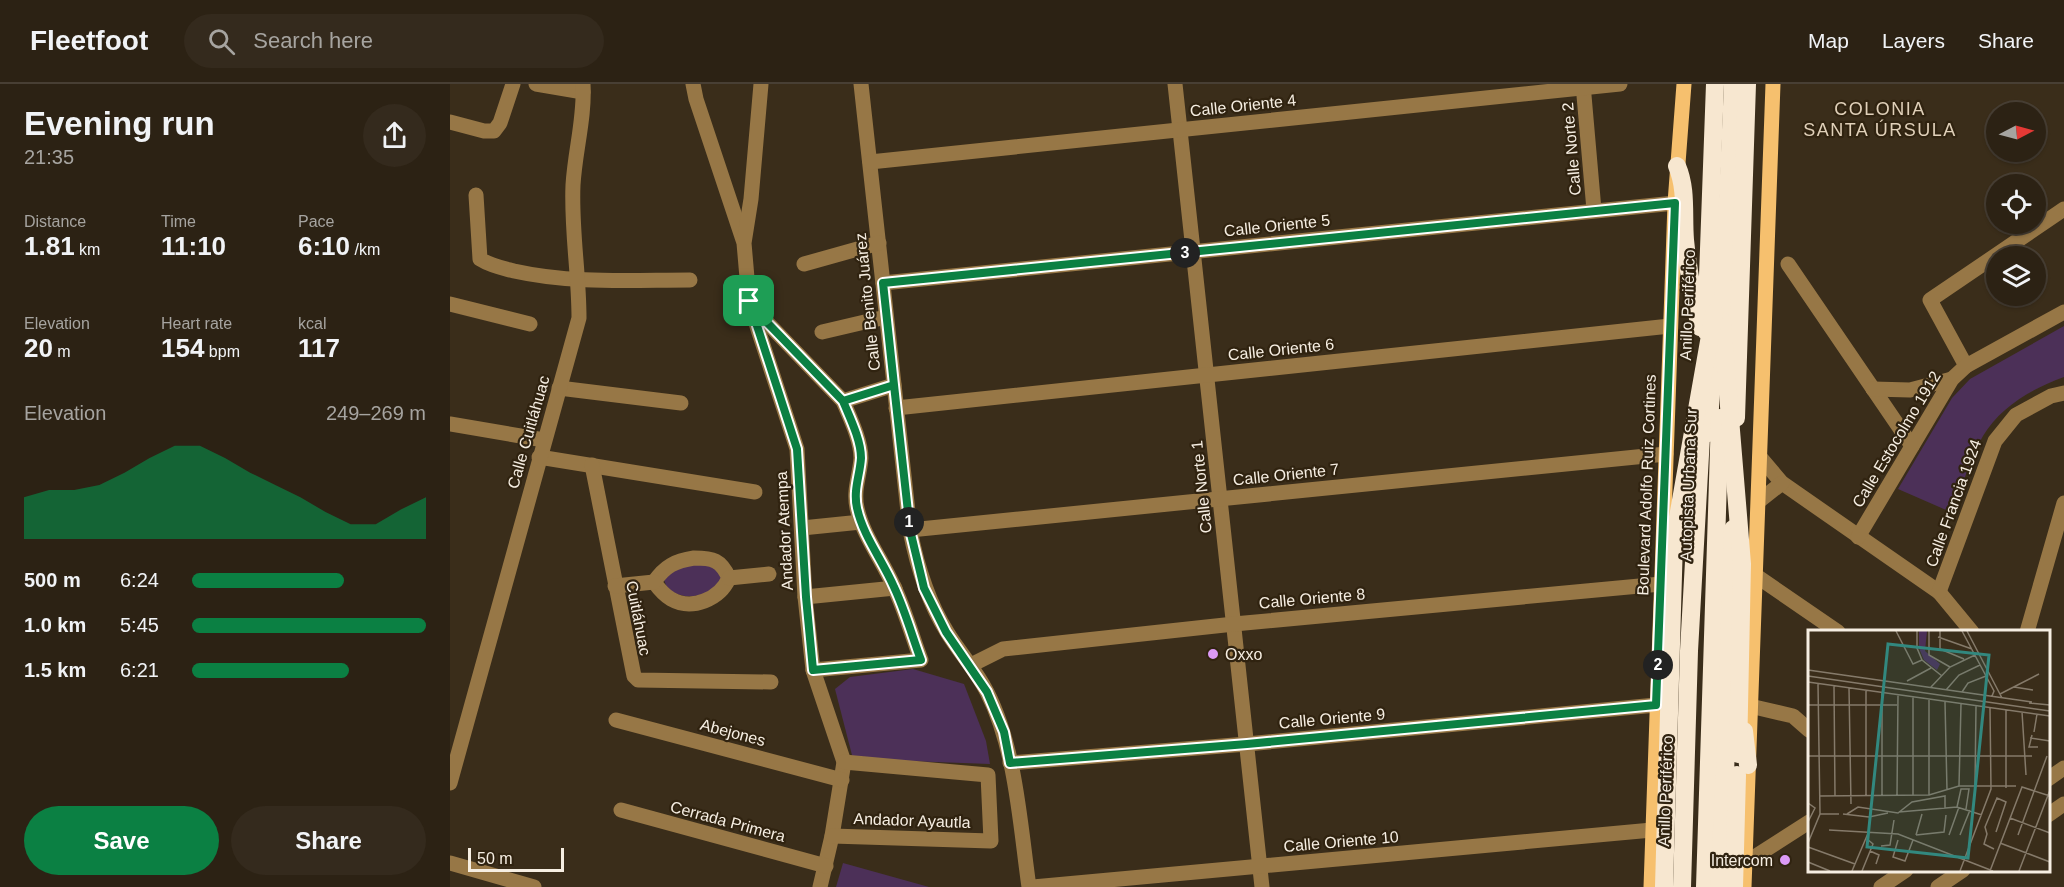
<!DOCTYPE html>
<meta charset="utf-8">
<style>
:root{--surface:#2c2214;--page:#342a1d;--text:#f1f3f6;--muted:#a6a4a0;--line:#483f34;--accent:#0b8043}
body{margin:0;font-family:Arial,sans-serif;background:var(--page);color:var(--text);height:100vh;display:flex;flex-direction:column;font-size:22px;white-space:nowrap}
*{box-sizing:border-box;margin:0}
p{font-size:20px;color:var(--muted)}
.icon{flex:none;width:33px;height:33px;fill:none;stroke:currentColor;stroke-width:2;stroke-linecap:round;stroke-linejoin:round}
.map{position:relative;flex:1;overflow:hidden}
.sheet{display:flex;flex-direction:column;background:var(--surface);width:450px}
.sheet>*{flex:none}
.needle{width:39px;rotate:84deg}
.tools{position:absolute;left:1536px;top:18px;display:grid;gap:12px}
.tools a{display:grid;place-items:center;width:60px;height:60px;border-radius:50%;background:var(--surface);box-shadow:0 2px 4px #0004,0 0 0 2px var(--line);font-size:30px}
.scale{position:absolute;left:18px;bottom:15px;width:96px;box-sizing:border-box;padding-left:6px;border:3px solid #f6eee2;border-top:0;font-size:16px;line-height:21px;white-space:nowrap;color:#f6eee2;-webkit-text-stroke:4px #302310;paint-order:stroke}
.pin{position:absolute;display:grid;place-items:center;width:51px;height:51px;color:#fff;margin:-26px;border-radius:12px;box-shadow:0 3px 9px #0006}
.km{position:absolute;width:30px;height:30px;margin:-15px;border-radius:50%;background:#222;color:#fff;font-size:16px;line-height:30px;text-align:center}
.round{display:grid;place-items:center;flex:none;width:63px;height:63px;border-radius:32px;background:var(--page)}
.headline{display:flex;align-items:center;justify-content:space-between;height:102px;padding:0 24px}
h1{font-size:33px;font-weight:600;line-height:45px}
.metrics{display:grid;grid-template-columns:repeat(3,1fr);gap:9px;height:102px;padding:6px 24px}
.metrics div{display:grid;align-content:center}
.metrics b{font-size:26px;font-weight:600}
.metrics small{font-size:16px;font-weight:400}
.metrics p{font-size:16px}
.chart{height:168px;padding:12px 24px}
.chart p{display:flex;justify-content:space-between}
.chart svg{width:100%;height:108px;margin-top:6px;fill:var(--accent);opacity:.7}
.action{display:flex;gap:12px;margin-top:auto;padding:12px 24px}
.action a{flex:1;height:69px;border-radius:36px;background:var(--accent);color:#fff;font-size:24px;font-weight:600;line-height:69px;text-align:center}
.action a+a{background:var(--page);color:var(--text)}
ul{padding:0 24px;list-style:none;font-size:20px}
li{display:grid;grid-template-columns:96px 72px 1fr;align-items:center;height:45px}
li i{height:15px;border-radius:8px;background:var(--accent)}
header{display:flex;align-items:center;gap:36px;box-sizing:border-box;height:84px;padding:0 30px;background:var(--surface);border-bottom:2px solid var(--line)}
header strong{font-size:28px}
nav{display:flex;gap:33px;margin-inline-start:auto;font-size:21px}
.search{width:420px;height:54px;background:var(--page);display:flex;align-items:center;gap:15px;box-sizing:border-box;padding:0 21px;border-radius:33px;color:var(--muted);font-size:22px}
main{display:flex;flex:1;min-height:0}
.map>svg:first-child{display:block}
.green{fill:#4c3058}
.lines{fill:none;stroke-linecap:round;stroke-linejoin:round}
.minor{stroke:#977746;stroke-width:15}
.major{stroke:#f6c06e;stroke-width:15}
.highway{stroke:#f7e7d0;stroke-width:18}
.highway-bridge{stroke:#f7e7d0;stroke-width:18}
.route-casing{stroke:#fff;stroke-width:12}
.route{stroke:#0b8043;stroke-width:8}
.poi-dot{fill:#db99f5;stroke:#302310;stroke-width:2}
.labels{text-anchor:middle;stroke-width:4.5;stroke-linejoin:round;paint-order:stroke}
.street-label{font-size:16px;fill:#f6eee2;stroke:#302310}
.poi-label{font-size:16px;fill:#f6eee2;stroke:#302310;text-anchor:start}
.neighbourhood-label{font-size:18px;letter-spacing:1.5px;fill:#e0d0b9;stroke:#302310}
.inset-road{fill:none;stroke:#857a6a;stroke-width:1.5}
.view{fill:#32887f;fill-opacity:0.15;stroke:#32887f;stroke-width:3}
.inset-edge{fill:none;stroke:#f6eee2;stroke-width:3}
</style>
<header>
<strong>Fleetfoot</strong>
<div class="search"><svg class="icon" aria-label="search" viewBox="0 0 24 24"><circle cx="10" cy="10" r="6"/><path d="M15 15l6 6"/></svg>Search here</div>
<nav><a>Map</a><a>Layers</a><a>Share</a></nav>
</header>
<main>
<section class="sheet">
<div class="headline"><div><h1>Evening run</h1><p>21:35</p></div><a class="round"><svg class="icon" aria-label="share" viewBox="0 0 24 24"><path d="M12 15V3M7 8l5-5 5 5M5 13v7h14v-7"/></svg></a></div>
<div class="metrics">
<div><p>Distance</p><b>1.81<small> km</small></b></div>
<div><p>Time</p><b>11:10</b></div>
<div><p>Pace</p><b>6:10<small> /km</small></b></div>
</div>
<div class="metrics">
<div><p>Elevation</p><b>20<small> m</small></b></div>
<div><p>Heart rate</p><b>154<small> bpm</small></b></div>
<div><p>kcal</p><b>117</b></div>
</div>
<div class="chart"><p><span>Elevation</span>249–269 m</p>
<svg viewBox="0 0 160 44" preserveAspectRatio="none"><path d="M0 44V27L10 24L20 24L30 22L40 17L50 11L60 6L70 6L80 11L90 17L100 22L110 27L120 33L130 38L140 38L150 32L160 27V44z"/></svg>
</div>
<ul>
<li><b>500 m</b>6:24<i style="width:65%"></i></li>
<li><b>1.0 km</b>5:45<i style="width:100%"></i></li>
<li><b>1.5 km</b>6:21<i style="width:67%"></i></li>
</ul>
<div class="action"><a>Save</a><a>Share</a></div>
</section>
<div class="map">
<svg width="1614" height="803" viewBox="0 0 1614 803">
<rect width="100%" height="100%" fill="#3a2d1a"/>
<g class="green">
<path d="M1614 242V293C1583 304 1550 323 1533 352 1519 375 1512 404 1503 429L1448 405 1502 314 1520 295Z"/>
<path d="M260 479 273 491 266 505C246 513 238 516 218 506L214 496 229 480Z"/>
<polygon points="463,585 514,600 536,657 540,680 403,675 385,605 400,593"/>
<polygon points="393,779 479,803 386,803"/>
</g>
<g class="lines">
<g class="minor">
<polyline points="86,0 133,8"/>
<polyline points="243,0 246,15 293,156"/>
<path d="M311 0 301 115 294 159 299 217 306 227 393 317C400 334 411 356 411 374 410 391 403 406 407 424 413 452 433 477 444 503 455 526 462 552 471 576L363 586"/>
<path d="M411 0 460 446C467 482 477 516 497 548 509 568 526 586 537 608 566 665 570 740 579 803"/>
<polyline points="725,0 812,803"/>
<polyline points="1133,0 1144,126"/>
<polyline points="0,38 34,47 44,47 50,39 63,0"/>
<polyline points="420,78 1170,0"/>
<path d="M26 111 30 175C41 182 52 184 64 187 122 200 181 196 240 196"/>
<polyline points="354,180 429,159"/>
<polyline points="1338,180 1462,362"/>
<polyline points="433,199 1225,119"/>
<polyline points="0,220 80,240"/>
<polyline points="301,224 347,365 355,513 363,586 394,678 382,752 370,803"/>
<polyline points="372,248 436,233"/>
<polyline points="1516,282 1480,216 1614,125"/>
<polyline points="109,304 231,319"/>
<polyline points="1423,305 1460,306 1502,295"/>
<polyline points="393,317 444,301"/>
<polyline points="446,324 1220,242"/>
<polyline points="0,340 94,356"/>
<polyline points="89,373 305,408"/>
<polyline points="1310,373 1332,399 1489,508 1522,548"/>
<polyline points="142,381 184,592 188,596 321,598"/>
<polyline points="1309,417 1332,399"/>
<polyline points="352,444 411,438"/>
<polyline points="460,446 1216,370"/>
<polyline points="1408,453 1502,295 1516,282 1614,228"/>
<path d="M244 474C263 474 271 476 279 494 270 515 242 527 221 515 214 511 209 505 204 498 215 482 225 477 244 474Z"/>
<polyline points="1305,491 1388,548"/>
<polyline points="279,494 319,490"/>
<polyline points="165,502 204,498"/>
<polyline points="1489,508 1545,357 1566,331 1601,312 1614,309"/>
<polyline points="355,513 445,504"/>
<polyline points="1577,548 1614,419"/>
<polyline points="521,581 553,565 784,540 1211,500"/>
<polyline points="1300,622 1343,632 1359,646"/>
<polyline points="166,636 392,696"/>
<polyline points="560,679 797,660 1206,621"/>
<polyline points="1598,695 1614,684"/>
<path d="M0 699 129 234C129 189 121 145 123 101 125 67 135 33 133 0"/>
<polyline points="171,726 376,782"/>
<polyline points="1598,731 1614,720"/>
<polyline points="382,752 541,757 538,691 394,678"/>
<polyline points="0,779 84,803"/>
<polyline points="1295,779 1359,738"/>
<polyline points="583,803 1202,746"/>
<polyline points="1431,803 1456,786"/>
<polyline points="1488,803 1513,786"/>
</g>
<g class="major">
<polyline points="1201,803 1225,119 1234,0"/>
<polyline points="1294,803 1323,0"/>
</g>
<g class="highway">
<path d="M1227 82C1237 105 1233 131 1235 156 1238 185 1243 214 1250 243"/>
<polyline points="1256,247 1265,0"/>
<polyline points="1272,252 1283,0"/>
<polyline points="1286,334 1297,0"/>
<polyline points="1259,349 1262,272"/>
<polyline points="1294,647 1298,681"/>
<polyline points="1214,803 1224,456"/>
<polyline points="1232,803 1239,567 1252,335"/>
<polyline points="1255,803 1270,334"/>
<polyline points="1269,803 1275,691 1283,445"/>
<polyline points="1284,803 1287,691"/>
</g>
<g class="highway-bridge">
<polyline points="1272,237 1292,480 1288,670"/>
<polyline points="1224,456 1264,229"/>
</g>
</g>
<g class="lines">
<g class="route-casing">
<path id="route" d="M299 217 347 365 356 513 363 586 471 576C462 552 455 526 444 503 433 477 413 452 407 424 403 406 410 391 411 374 411 356 400 334 393 317L444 301 460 446 474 504 496 548 537 608 554 648 560 679 797 660 1206 621 1225 119 433 199 444 301 393 317 306 227 299 217"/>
</g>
<use href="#route" class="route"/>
</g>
<g class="poi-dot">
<circle cx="763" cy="570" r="6"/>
<circle cx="1335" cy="776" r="6"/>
</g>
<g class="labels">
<g class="street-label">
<text transform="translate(793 21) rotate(-6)" y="6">Calle Oriente 4</text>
<text transform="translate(1121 65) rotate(-95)" y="6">Calle Norte 2</text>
<text transform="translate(827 141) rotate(-6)" y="6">Calle Oriente 5</text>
<text transform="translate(417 218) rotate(-96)" y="6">Calle Benito Juárez</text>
<text transform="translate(1237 221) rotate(-88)" y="6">Anillo Periférico</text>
<text transform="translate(831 265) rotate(-6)" y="6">Calle Oriente 6</text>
<text transform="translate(78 348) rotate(-74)" y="6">Calle Cuitláhuac</text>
<text transform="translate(1446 355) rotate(-59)" y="6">Calle Estocolmo 1912</text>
<text transform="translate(836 390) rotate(-6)" y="6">Calle Oriente 7</text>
<text transform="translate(1196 401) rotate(-88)" y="6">Boulevard Adolfo Ruiz Cortines</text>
<text transform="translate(1238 401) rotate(-88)" y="6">Autopista Urbana Sur</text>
<text transform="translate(751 403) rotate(-96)" y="6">Calle Norte 1</text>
<text transform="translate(1503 419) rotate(-70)" y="6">Calle Francia 1924</text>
<text transform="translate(334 447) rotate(-93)" y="6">Andador Atempa</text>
<text transform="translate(862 514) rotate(-5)" y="6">Calle Oriente 8</text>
<text transform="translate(189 534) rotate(79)" y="6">Cuitláhuac</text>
<text transform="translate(882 634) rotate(-5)" y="6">Calle Oriente 9</text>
<text transform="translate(283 648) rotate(15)" y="6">Abejones</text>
<text transform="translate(1215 707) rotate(-88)" y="6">Anillo Periférico</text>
<text transform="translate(462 736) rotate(2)" y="6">Andador Ayautla</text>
<text transform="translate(278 737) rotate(15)" y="6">Cerrada Primera</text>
<text transform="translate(891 757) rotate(-5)" y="6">Calle Oriente 10</text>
</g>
<g class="poi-label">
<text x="775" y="576">Oxxo</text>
<text x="1323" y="782" text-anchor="end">Intercom</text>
</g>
<g class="neighbourhood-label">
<text x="1430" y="31">COLONIA<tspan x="1430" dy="21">SANTA ÚRSULA</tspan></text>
</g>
</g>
<g transform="translate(1358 546)">
<rect width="242" height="242" fill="#3a2d1a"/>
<path d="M111 1H119L117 21 132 34 129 40 116 30 111 18Z" fill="#4c3058"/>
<path class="inset-road" d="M88 1 105 34 114 30M109 1V18L114 30 134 46M121 1V25L142 37M132 1V19L156 29M154 1 186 61 184 66M159 1 194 68M130 7 164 19M0 40 224 72M0 46 242 81M99 51 123 38M0 52 242 86M26 56 27 166M123 57 142 37 167 25M206 57 225 60M41 58 43 174M138 60 151 45 172 35M58 61V166M154 62 160 53 178 46M192 64 231 44M105 67V165M137 72 139 160M221 73 242 75M0 75H89M198 80V158M214 82 218 145M226 102 229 84M224 105 221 117H230M222 108 242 111M0 126H224M167 155 168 76M151 156 153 74M121 165V69M11 166 121 165 151 156H208M74 166V62M89 166 90 65M0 173 7 178 0 192M149 177 153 159H161L158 179M91 182 149 177 174 185M12 184H31M35 184 61 187 80 183M39 184 50 177 90 183 104 172 137 166V179M202 188 242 203M21 200 90 204 185 241M108 205 136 202 138 185M108 205 114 184M141 205 151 177M152 205 162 180M210 205 239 126M90 210 85 227 97 231 105 210M0 213 12 184 10 54M192 213 242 232M73 216 82 215 86 190M0 217 47 234M186 219 176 214 179 204 177 197 189 168 198 172 188 202M62 221 71 225 68 234M0 232 22 241M44 241 61 201M54 241 65 214 59 209M152 241 183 159 182 78M182 241 214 157 242 166M211 241 242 160"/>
<path class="view" d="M80 14 181 25 160 228 59 217Z"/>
<rect width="242" height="242" class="inset-edge"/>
</g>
</svg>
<div class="tools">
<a><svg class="needle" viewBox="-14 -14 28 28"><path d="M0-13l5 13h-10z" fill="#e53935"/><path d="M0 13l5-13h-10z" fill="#a6a4a0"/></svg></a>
<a><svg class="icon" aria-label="locate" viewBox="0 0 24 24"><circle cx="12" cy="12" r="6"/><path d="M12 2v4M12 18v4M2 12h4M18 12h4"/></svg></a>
<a><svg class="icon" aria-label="layers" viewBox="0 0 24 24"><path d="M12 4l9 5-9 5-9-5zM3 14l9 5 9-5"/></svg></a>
</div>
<div class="scale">50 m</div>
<div class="pin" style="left:299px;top:217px;background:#1e9e55"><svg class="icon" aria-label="arrive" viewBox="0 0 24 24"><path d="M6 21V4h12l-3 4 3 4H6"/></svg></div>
<b class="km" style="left:459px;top:438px">1</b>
<b class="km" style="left:1208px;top:581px">2</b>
<b class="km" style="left:735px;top:169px">3</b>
</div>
</main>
